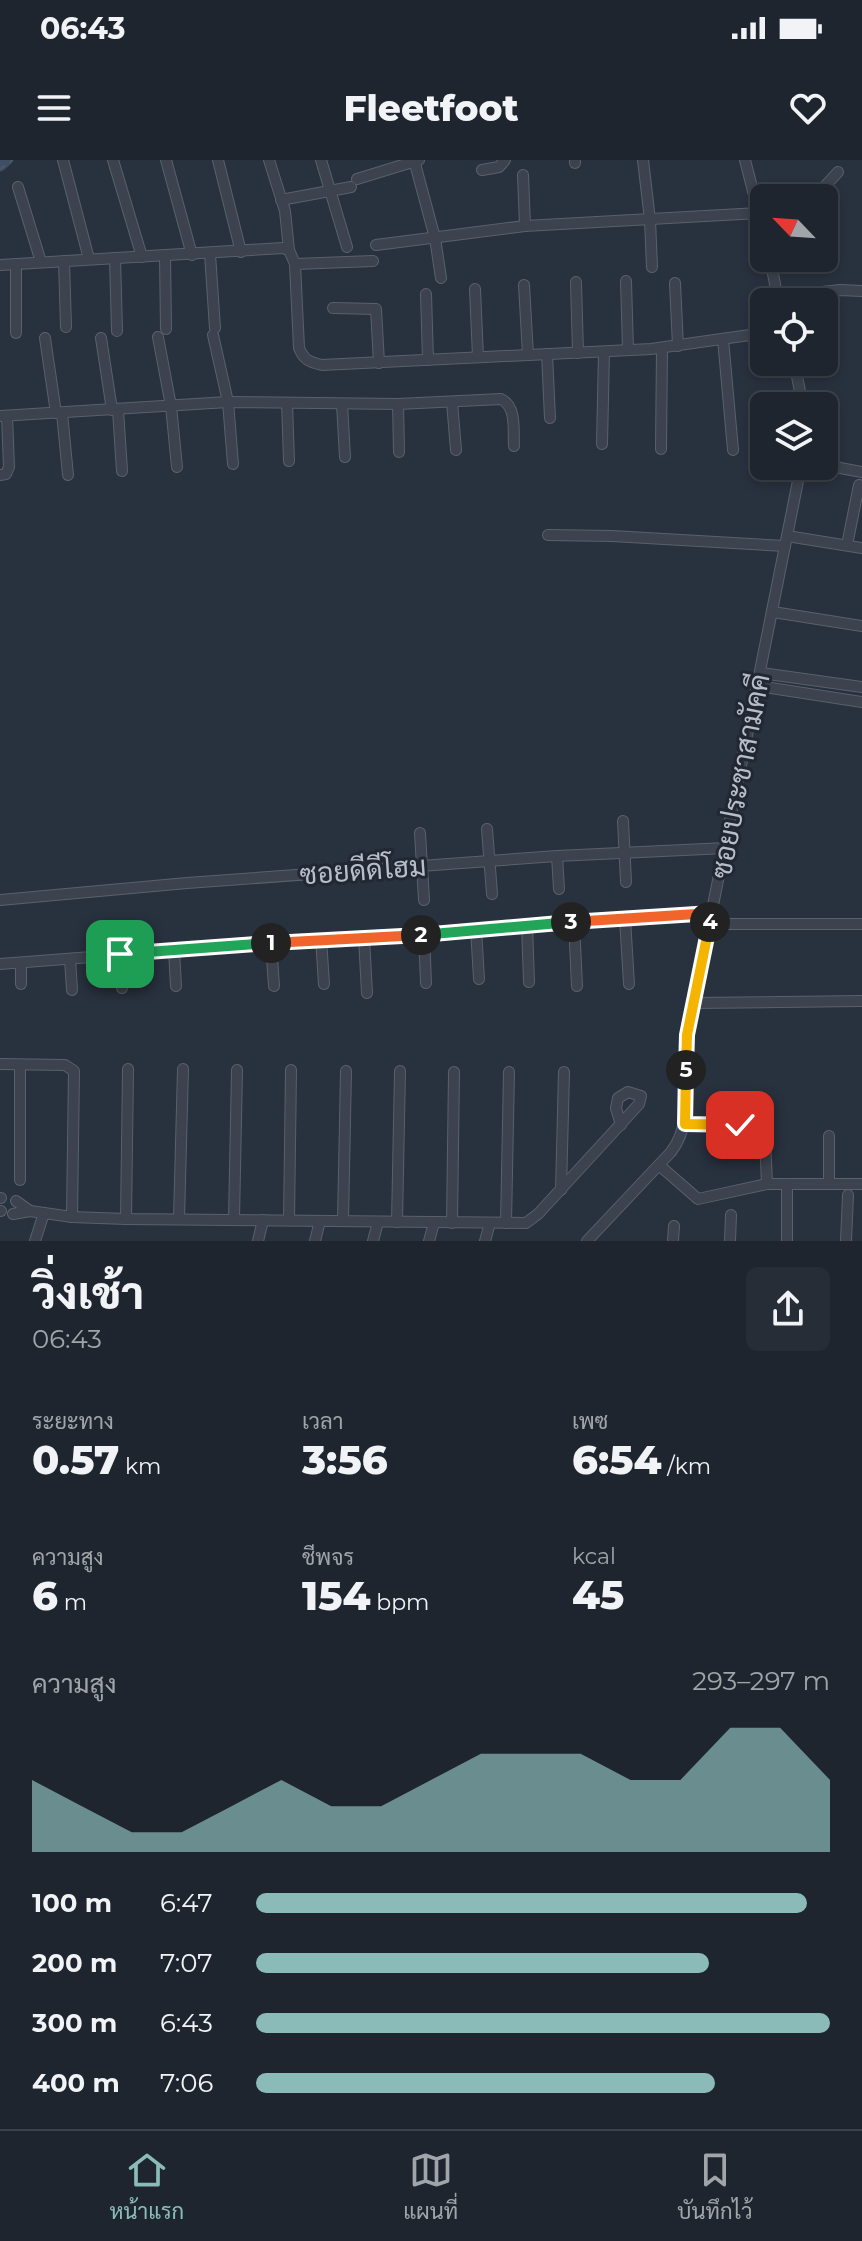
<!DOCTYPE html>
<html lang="th">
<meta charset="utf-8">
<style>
:root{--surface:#1e252e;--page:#262d36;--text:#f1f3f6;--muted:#a1a5aa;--line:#3c424a;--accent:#8bbbb9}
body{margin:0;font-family:Montserrat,Sarabun,sans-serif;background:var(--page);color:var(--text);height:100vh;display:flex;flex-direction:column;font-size:30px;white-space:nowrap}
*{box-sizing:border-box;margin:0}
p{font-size:26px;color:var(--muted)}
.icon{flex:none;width:44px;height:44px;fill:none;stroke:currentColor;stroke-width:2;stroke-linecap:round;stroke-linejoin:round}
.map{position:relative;height:1081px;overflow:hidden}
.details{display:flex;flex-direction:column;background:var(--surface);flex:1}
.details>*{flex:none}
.needle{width:52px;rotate:295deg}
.buttons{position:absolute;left:750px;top:24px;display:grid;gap:16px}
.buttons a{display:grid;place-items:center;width:88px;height:88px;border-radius:12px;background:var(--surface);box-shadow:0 4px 12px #0003,0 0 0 2px var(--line);font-size:40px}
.pin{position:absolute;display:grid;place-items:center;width:68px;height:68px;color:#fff;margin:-34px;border-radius:16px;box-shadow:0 4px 12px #0006}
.km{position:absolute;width:40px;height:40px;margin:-20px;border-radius:50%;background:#222;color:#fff;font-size:22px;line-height:40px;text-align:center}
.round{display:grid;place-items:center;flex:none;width:84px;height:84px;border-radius:12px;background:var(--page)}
.overview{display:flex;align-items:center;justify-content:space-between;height:136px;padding:0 32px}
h1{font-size:44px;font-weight:800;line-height:60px}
.figures{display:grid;grid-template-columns:repeat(3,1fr);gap:12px;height:136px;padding:8px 32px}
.figures div{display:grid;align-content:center}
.figures b{font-size:40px;font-weight:800}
.figures small{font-size:22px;font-weight:400}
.figures p{font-size:22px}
.chart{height:224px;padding:16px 32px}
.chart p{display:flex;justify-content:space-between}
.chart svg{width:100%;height:144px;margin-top:8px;fill:var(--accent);opacity:.7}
ul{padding:0 32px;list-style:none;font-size:26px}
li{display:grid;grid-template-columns:128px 96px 1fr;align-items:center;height:60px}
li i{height:20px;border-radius:10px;background:var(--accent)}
.status{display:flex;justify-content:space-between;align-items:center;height:56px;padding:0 40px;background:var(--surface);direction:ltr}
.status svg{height:22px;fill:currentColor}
header{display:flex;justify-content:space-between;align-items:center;height:104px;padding:0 32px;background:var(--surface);font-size:36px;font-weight:800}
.tabs{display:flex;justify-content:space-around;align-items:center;height:112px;border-top:2px solid var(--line);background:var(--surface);font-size:22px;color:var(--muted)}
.tabs a{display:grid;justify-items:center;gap:4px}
.tabs .active{color:var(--accent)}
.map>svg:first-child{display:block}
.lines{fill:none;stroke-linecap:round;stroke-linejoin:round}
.canal{stroke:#404e65;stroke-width:11}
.minor-casing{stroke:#5a616b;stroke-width:12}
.path{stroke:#4a5b5e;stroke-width:2;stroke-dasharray:6 6;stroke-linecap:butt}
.minor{stroke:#3c434e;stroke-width:10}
.split-1-casing{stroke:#fff;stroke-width:16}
.split-2-casing{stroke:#fff;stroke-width:16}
.split-3-casing{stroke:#fff;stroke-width:16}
.split-4-casing{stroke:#fff;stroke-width:16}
.split-5-casing{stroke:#fff;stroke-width:16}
.split-6-casing{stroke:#fff;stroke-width:16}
.split-1{stroke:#22a559;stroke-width:10}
.split-2{stroke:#f0652b;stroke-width:10}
.split-3{stroke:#22a559;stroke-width:10}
.split-4{stroke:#f0652b;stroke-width:10}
.split-5{stroke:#f5b400;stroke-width:10}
.split-6{stroke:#f5b400;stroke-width:10}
.labels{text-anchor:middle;stroke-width:6;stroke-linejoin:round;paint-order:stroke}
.street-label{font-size:28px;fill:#b8bec8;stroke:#212833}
</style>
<div class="status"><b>06:43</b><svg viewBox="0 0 49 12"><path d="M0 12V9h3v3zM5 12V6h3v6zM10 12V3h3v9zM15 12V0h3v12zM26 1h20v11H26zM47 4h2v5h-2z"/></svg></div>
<header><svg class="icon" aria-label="menu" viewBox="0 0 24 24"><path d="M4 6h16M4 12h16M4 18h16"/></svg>Fleetfoot<svg class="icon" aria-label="heart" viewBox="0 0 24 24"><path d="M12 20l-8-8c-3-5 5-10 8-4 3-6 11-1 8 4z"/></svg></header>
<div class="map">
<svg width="862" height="1081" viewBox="0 0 862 1081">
<rect width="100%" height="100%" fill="#28313e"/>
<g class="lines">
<polyline class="canal" points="0,6 7,0"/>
<g class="minor-casing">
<g id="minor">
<polyline points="63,0 89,99"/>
<polyline points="113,0 142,97"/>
<polyline points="166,0 192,95"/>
<polyline points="218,0 241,92"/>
<polyline points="269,0 285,51 289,90"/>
<polyline points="321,0 347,87"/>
<polyline points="414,0 435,78 441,118"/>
<polyline points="575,0 575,3"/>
<polyline points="643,0 650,60 652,107"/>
<polyline points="745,0 764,74"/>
<polyline points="482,10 499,7 505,0"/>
<polyline points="523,15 525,66"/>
<polyline points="357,19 419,0"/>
<polyline points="18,27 41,102"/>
<polyline points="814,38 838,12"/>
<polyline points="281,40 351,27"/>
<polyline points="376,85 525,66 759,53"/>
<polyline points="210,94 215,168"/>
<polyline points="165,96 166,169"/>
<polyline points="115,98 117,171"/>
<polyline points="770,98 778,140"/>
<polyline points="64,101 66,167"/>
<polyline points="295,104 373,101"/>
<path d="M0 105 283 88 289 90 295 104 299 188C304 200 309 202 322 205L651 189 764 173"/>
<polyline points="626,121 628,190"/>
<polyline points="576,122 578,193"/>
<polyline points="675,123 678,186"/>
<polyline points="524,125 528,195"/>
<polyline points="475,129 478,197"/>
<polyline points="426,134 428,200"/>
<polyline points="778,137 840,130 862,131"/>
<polyline points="333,148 376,149 379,203"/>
<polyline points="16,173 16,104"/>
<polyline points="213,175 228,242 233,304"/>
<polyline points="158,177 171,246 177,307"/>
<polyline points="45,178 56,253"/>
<polyline points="101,178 112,250"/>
<polyline points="723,179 733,290"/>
<polyline points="547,194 550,258"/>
<polyline points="794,202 803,246"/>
<polyline points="452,242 456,290"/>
<polyline points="287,243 289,301"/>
<polyline points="342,244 345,297"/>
<polyline points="398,244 399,292"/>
<polyline points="118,250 122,311"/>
<polyline points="62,253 68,315"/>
<path d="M0 256 228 242 398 244 501 239C517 247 513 270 514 286"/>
<polyline points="602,284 604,192"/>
<polyline points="661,289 662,188"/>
<polyline points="824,305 862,312"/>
<polyline points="0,315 6,314 9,307 7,256"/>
<polyline points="548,375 612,376 785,386"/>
<polyline points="787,376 862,388"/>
<polyline points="847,385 859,325"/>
<polyline points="773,452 862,466"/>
<polyline points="761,513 862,527"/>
<polyline points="758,526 862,542"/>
<polyline points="623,661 626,722"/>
<polyline points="487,669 492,734"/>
<polyline points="420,673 424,740"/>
<polyline points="557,696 559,729"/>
<polyline points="0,740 187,723 557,696 726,688"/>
<polyline points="625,759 629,824"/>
<polyline points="574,762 577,826"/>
<polyline points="710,764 862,764"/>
<polyline points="527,765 529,822"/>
<polyline points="476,769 479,819"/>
<polyline points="424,774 426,823"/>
<polyline points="364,778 367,833"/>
<polyline points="321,779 324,824"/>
<polyline points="271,783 274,826"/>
<polyline points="174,790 176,826"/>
<polyline points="120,794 122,828"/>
<polyline points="70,799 72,830"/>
<polyline points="21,803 21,824"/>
<polyline points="0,804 271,783 424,774 712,753"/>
<polyline points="693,843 862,841"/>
<polyline points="0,904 65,905 74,911 72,1057"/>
<polyline points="685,964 740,965"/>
<polyline points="829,976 829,1024"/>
<polyline points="765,978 767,1024"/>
<polyline points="659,1005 698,1039 767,1024 862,1024"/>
<polyline points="20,1020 20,905"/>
<polyline points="787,1024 787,1081"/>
<polyline points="561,1030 564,912"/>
<polyline points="0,1038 1,1038"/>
<polyline points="16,1041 30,1051"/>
<polyline points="0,1051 1,1051"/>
<polyline points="13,1054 30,1051 72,1057 126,1059 526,1063 538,1054 639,944 641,936 628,932 618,938 616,948 621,965"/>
<polyline points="126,1059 128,909"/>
<polyline points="179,1059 183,909"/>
<polyline points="234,1059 237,910"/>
<polyline points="289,1060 291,910"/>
<polyline points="343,1061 346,911"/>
<polyline points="397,1062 400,911"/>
<polyline points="452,1063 454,912"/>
<polyline points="506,1063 509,912"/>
<polyline points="35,1081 44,1053"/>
<polyline points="258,1081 263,1060"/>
<polyline points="315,1081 320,1061"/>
<polyline points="373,1081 378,1062"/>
<polyline points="429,1081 434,1063"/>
<polyline points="485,1081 490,1063"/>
<path d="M587 1081 671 992C695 961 685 913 687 875L801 306"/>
<polyline points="673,1081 674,1066"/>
<polyline points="730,1081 731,1055"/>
<polyline points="846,1081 848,1035"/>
</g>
</g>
<polyline class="path" points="0,9 13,0"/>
<use href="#minor" class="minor"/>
</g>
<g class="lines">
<g class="split-1-casing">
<polyline id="split-1" points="120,794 271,783"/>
</g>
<g class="split-2-casing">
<polyline id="split-2" points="271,783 421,775"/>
</g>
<g class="split-3-casing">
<polyline id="split-3" points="421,775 571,762"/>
</g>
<g class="split-4-casing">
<polyline id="split-4" points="571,762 712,753 710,762"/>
</g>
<g class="split-5-casing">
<polyline id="split-5" points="686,910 687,875 710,762"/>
</g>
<g class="split-6-casing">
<polyline id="split-6" points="686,910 685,964 740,965"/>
</g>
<use href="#split-1" class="split-1"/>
<use href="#split-2" class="split-2"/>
<use href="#split-3" class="split-3"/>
<use href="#split-4" class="split-4"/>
<use href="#split-5" class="split-5"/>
<use href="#split-6" class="split-6"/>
</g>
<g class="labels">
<g class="street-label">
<text transform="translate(740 616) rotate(-79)" y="10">ซอยประชาสามัคคี</text>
<text transform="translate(363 710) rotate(-4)" y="10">ซอยดีดีโฮม</text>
</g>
</g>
</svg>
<div class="buttons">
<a><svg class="needle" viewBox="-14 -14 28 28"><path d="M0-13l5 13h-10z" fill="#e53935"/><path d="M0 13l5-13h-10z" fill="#a1a5aa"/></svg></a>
<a><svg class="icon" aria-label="locate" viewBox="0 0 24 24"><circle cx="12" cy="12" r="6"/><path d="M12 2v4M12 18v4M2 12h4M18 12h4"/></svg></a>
<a><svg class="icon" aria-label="layers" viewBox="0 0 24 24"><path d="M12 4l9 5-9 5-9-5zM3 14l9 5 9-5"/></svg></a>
</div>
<div class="pin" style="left:120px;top:794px;background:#1e9e55"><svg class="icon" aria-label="arrive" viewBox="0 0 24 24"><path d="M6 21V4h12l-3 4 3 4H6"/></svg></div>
<div class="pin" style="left:740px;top:965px;background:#d93025"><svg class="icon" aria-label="check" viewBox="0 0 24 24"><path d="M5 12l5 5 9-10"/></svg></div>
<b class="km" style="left:271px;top:783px">1</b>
<b class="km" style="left:421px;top:775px">2</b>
<b class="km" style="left:571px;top:762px">3</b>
<b class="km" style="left:710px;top:762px">4</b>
<b class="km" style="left:686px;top:910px">5</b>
</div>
<section class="details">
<div class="overview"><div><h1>วิ่งเช้า</h1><p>06:43</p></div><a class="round"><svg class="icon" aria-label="share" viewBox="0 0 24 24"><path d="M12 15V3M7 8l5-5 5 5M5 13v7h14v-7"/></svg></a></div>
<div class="figures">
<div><p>ระยะทาง</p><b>0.57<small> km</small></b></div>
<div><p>เวลา</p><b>3:56</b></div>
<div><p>เพซ</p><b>6:54<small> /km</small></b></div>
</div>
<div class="figures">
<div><p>ความสูง</p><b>6<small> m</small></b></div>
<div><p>ชีพจร</p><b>154<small> bpm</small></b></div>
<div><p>kcal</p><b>45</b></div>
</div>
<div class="chart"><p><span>ความสูง</span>293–297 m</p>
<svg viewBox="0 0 160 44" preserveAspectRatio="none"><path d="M0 44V22L10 30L20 38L30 38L40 30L50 22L60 30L70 30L80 22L90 14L100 14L110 14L120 22L130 22L140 6L150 6L160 22V44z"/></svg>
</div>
<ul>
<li><b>100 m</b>6:47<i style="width:96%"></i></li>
<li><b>200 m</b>7:07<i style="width:79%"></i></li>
<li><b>300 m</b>6:43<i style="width:100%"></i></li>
<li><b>400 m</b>7:06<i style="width:80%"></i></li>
</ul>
</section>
<nav class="tabs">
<a class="active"><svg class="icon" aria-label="home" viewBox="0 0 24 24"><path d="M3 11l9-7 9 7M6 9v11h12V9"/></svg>หน้าแรก</a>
<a><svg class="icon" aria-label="map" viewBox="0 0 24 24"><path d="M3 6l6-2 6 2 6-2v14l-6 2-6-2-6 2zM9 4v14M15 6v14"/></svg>แผนที่</a>
<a><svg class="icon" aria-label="saved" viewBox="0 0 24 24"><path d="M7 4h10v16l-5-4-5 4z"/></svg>บันทึกไว้</a>
</nav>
